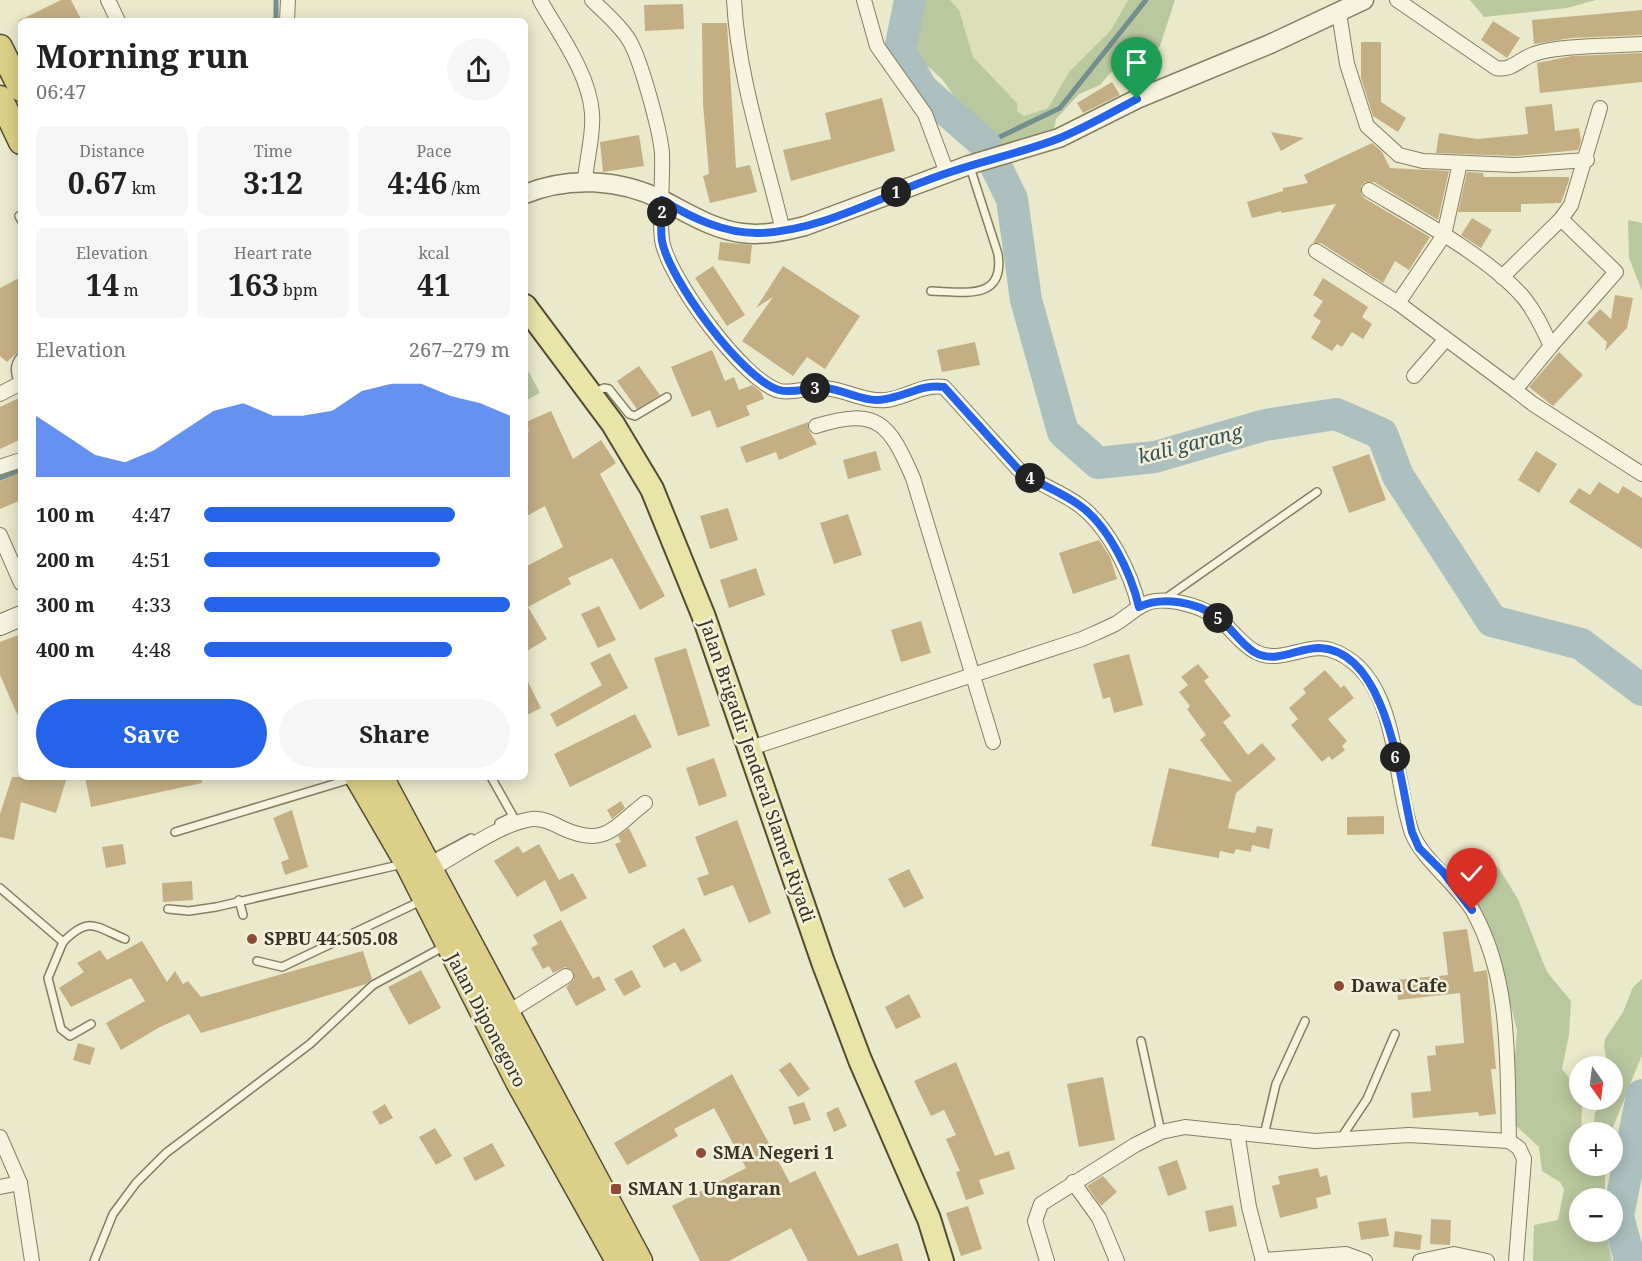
<!DOCTYPE html>
<meta charset="utf-8">
<style>
:root{--surface:#fff;--page:#f6f6f6;--text:#222;--muted:#767676;--accent:#2563eb}
body{margin:0;font-family:"Noto Serif",serif;background:var(--page);color:var(--text);height:100vh;display:flex;flex-direction:column;font-size:22px;white-space:nowrap}
*{box-sizing:border-box;margin:0}
p{font-size:20px;color:var(--muted)}
.icon{flex:none;width:33px;height:33px;fill:none;stroke:currentColor;stroke-width:2;stroke-linecap:round;stroke-linejoin:round}
.map{position:relative;flex:1;overflow:hidden}
.sheet{position:absolute;left:18px;top:18px;width:510px;height:762px;display:flex;flex-direction:column;background:var(--surface);border-radius:9px;box-shadow:0 3px 15px #0003}
.sheet>*{flex:none}
.needle{width:39px;rotate:166deg}
.tools{position:absolute;left:1569px;top:1056px;display:grid;gap:12px}
.tools a{display:grid;place-items:center;width:54px;height:54px;border-radius:50%;background:var(--surface);box-shadow:0 3px 15px #0003;font-size:30px}
.pin{position:absolute;display:grid;place-items:center;width:51px;height:51px;color:#fff;margin:-62px -26px;border-radius:50% 50% 50% 0;rotate:-45deg;box-shadow:0 0 6px #0007}
.pin .icon{rotate:45deg}
.km{position:absolute;width:30px;height:30px;margin:-15px;border-radius:50%;background:#222;color:#fff;font-size:16px;line-height:30px;text-align:center}
.round{display:grid;place-items:center;flex:none;width:63px;height:63px;border-radius:32px;background:var(--page)}
.overview{display:flex;align-items:center;justify-content:space-between;height:102px;padding:0 18px}
h1{font-size:33px;font-weight:700;line-height:45px}
.stats{display:grid;grid-template-columns:repeat(3,1fr);gap:9px;height:102px;padding:6px 18px}
.stats div{display:grid;align-content:center;border-radius:9px;background:var(--page);text-align:center}
.stats b{font-size:30px;font-weight:700}
.stats small{font-size:16px;font-weight:400}
.stats p{font-size:16px}
.chart{height:168px;padding:12px 18px}
.chart p{display:flex;justify-content:space-between}
.chart svg{width:100%;height:108px;margin-top:6px;fill:var(--accent);opacity:.7}
.button{display:flex;gap:12px;margin-top:auto;padding:12px 18px}
.button a{flex:1;height:69px;border-radius:36px;background:var(--accent);color:#fff;font-size:24px;font-weight:700;line-height:69px;text-align:center}
.button a+a{background:var(--page);color:var(--text)}
ul{padding:0 18px;list-style:none;font-size:20px}
li{display:grid;grid-template-columns:96px 72px 1fr;align-items:center;height:45px}
li i{height:15px;border-radius:8px;background:var(--accent)}
.map>svg:first-child{display:block}
.farmland{fill:#dcdfb9}
.green{fill:#bac8a0}
.lines{fill:none;stroke-linecap:round;stroke-linejoin:round}
.stream{stroke:#728e8d;stroke-width:5}
.river{stroke:#abc0bf;stroke-width:32}
.building{fill:#c4af85}
.service-casing{stroke:#867d61;stroke-width:10}
.minor-casing{stroke:#867d61;stroke-width:16}
.tertiary-casing{stroke:#867d61;stroke-width:21}
.secondary-casing{stroke:#685e44;stroke-width:22}
.primary-casing{stroke:#544b34;stroke-width:26}
.trunk-casing{stroke:#544b34;stroke-width:27}
.service{stroke:#f6f4de;stroke-width:7}
.minor{stroke:#f6f4de;stroke-width:14}
.tertiary{stroke:#f6f4de;stroke-width:18}
.secondary{stroke:#f6f4de;stroke-width:20}
.primary{stroke:#e9e4a8;stroke-width:22}
.trunk{stroke:#dccf87;stroke-width:24}
.route-casing{stroke:#fff;stroke-width:12}
.route{stroke:#2563eb;stroke-width:8}
.poi-dot{fill:#8e4b37;stroke:#f3f1da;stroke-width:2}
.labels{text-anchor:middle;stroke-width:5;stroke-linejoin:round;paint-order:stroke}
.street-label{font-size:18px;fill:#383223;stroke:#f3f1da}
.poi-label{font-size:18px;font-weight:bold;fill:#383223;stroke:#f3f1da;text-anchor:start}
.water-label{font-size:20px;font-style:italic;fill:#345056;stroke:#f3f1da}
</style>
<div class="map">
<svg width="1642" height="1261" viewBox="0 0 1642 1261">
<rect width="100%" height="100%" fill="#ebe9cb"/>
<polygon class="farmland" points="950,0 1128,0 1111,30 1069,72 1048,108 1023,116 1017,111 1017,103 973,57 963,26"/>
<g class="green">
<polygon points="924,0 950,0 959,10 973,57 1017,103 1017,111 1024,116 1048,108 1069,72 1111,30 1128,0 1175,0 1160,46 1148,59 1142,64 1111,72 1100,85 1079,94 1056,119 1054,130 1006,146 979,132 942,79 924,63 913,37"/>
<polygon points="1470,0 1596,0 1567,8 1484,17"/>
<polygon points="1628,220 1642,223 1642,291 1629,258"/>
<polygon points="525,365 540,393 525,401"/>
<path d="M1486 862 1498 867 1518 899 1547 972 1571 1001 1569 1035 1562 1069 1574 1084 1582 1106 1580 1166H1605V1198H1580V1232H1606L1612 1261H1533L1534 1225 1558 1220 1564 1189 1560 1182 1542 1171 1539 1147 1510 1120 1517 1030 1498 955 1465 884C1467 872 1475 866 1486 862Z"/>
<polygon points="1642,979 1642,1055 1611,1132 1593,1132 1595,1113 1602,1100 1612,1100 1612,1066 1608,1066 1604,1047 1605,1039 1623,1012 1633,987"/>
</g>
<g class="lines">
<g class="stream">
<polyline points="276,21 276,0"/>
<polyline points="985,144 1060,108 1146,0"/>
<polyline points="0,478 21,470"/>
</g>
<g class="river">
<polyline points="910,0 900,50 922,89 985,144 1012,199 1026,300 1063,432 1098,463 1155,457 1265,425 1336,414 1382,434 1398,476 1492,621 1581,644 1642,690"/>
<polyline points="1630,1261 1618,1216 1642,1095"/>
</g>
</g>
<g class="building">
<polygon points="61,0 71,0 82,21 18,21"/>
<polygon points="683,4 684,29 645,31 644,5"/>
<polygon points="1642,10 1642,35 1571,38 1534,44 1532,20"/>
<polygon points="1493,21 1520,38 1507,58 1481,40"/>
<polygon points="702,23 727,23 736,168 750,165 757,192 710,203 703,176 709,174 703,104"/>
<polygon points="1361,42 1381,42 1381,102 1406,118 1398,132 1373,116 1361,78"/>
<polygon points="1642,53 1642,82 1540,93 1537,63 1572,56"/>
<polygon points="1112,82 1120,95 1083,113 1077,103"/>
<polygon points="882,98 895,151 791,181 783,150 831,139 825,113"/>
<polygon points="1552,104 1555,131 1579,128 1581,141 1578,150 1515,156 1436,153 1439,133 1477,139 1528,134 1525,107"/>
<polygon points="1271,132 1304,138 1281,151"/>
<polygon points="639,135 644,166 603,172 600,142"/>
<polygon points="1372,143 1382,152 1390,168 1449,171 1438,220 1374,182 1365,182 1361,186 1361,194 1364,198 1430,237 1409,270 1395,261 1383,283 1321,243 1313,243 1336,204 1281,213 1281,211 1252,218 1247,202 1283,191 1283,188 1308,183 1304,175"/>
<polygon points="1467,172 1483,173 1484,177 1569,177 1569,180 1561,203 1521,204 1521,212 1458,212"/>
<polygon points="1472,218 1492,230 1481,248 1461,235"/>
<polygon points="720,242 752,245 750,264 718,260"/>
<polygon points="713,266 745,315 727,326 695,278"/>
<polygon points="783,266 860,316 825,369 807,357 793,376 742,341 773,297 756,308"/>
<polygon points="21,277 21,349 7,362 0,356 0,288"/>
<polygon points="1323,278 1368,307 1362,317 1372,324 1363,339 1352,332 1342,347 1337,344 1332,351 1311,338 1321,321 1313,316 1323,301 1313,295"/>
<polygon points="1615,295 1633,298 1627,328 1605,351 1607,342 1587,323 1600,309 1611,319"/>
<polygon points="975,342 980,365 942,372 937,350"/>
<polygon points="712,350 725,381 734,377 739,390 752,385 761,392 764,399 746,406 750,415 717,428 710,410 692,417 671,367"/>
<polygon points="1559,352 1583,375 1553,406 1529,387"/>
<polygon points="639,366 660,395 637,409 617,381"/>
<polygon points="21,397 21,439 0,449 0,407"/>
<polygon points="551,411 573,459 601,440 616,463 600,474 665,596 640,610 612,558 568,578 571,584 528,607 547,639 525,652 525,567 563,547 545,506 525,517 525,433 529,431 526,422"/>
<polygon points="808,422 808,429 817,444 779,460 776,452 746,463 740,447"/>
<polygon points="876,451 881,470 848,479 843,460"/>
<polygon points="1536,451 1557,464 1539,493 1518,480"/>
<polygon points="1369,454 1386,500 1349,513 1332,467"/>
<polygon points="21,472 21,500 0,509 0,481"/>
<polygon points="1599,482 1618,494 1623,486 1642,498 1642,549 1569,502 1579,488 1590,495"/>
<polygon points="728,508 738,540 710,549 700,516"/>
<polygon points="848,514 862,555 834,564 820,523"/>
<polygon points="1099,540 1110,557 1117,579 1073,594 1059,553"/>
<polygon points="756,568 765,595 729,608 720,580"/>
<polygon points="599,606 616,640 598,648 581,614"/>
<polygon points="921,621 931,653 901,662 891,630"/>
<polygon points="21,634 21,723 0,675 0,642"/>
<polygon points="686,648 710,726 678,736 654,658"/>
<polygon points="610,653 628,688 557,727 550,714 602,685 590,663"/>
<polygon points="1129,654 1143,705 1114,713 1110,697 1103,699 1093,664"/>
<polygon points="1198,664 1209,677 1204,681 1231,716 1223,722 1248,755 1262,743 1276,759 1236,793 1228,828 1255,833 1257,826 1273,829 1269,849 1252,845 1251,852 1236,849 1234,854 1220,851 1219,858 1151,846 1169,768 1232,782 1200,740 1206,735 1187,709 1190,706 1179,692 1188,685 1181,677"/>
<polygon points="1325,670 1341,688 1344,685 1354,698 1328,719 1347,741 1342,746 1345,750 1332,760 1329,756 1322,762 1291,725 1298,719 1289,708 1306,693 1303,689"/>
<polygon points="525,676 541,708 525,716"/>
<polygon points="635,714 652,747 570,787 554,754"/>
<polygon points="714,758 727,796 699,806 686,768"/>
<polygon points="12,777 67,777 56,813 21,802 14,840 0,837 0,814"/>
<polygon points="85,777 201,777 202,783 91,807"/>
<polygon points="621,801 625,808 612,819 607,810"/>
<polygon points="292,810 308,867 285,875 281,862 289,859 273,818"/>
<polygon points="1384,816 1384,834 1347,835 1347,817"/>
<polygon points="737,820 771,913 749,923 733,885 704,896 697,878 709,874 695,837"/>
<polygon points="629,828 647,866 629,874 615,844 621,842 618,836"/>
<polygon points="123,844 126,864 106,868 102,847"/>
<polygon points="539,844 559,880 573,873 587,898 561,912 545,880 517,897 494,861 518,846 523,853"/>
<polygon points="909,869 924,898 904,908 888,879"/>
<polygon points="192,881 193,900 163,902 162,883"/>
<polygon points="561,920 593,979 599,976 606,990 576,1006 566,987 574,980 573,971 565,967 553,973 549,966 543,969 531,948 538,944 533,935"/>
<polygon points="684,928 702,961 681,972 675,962 664,968 652,946"/>
<polygon points="1467,929 1474,972 1487,970 1496,1069 1491,1069 1496,1114 1479,1116 1478,1112 1413,1118 1411,1093 1431,1091 1427,1056 1436,1055 1435,1046 1464,1043 1460,993 1398,1000 1396,980 1448,975 1443,932"/>
<polygon points="142,941 167,982 175,971 183,984 188,981 201,997 363,951 372,979 366,984 201,1033 189,1014 160,1027 121,1050 106,1023 145,1001 131,978 71,1007 59,988 84,972 77,963 100,950 107,960"/>
<polygon points="421,970 441,1008 409,1025 388,987"/>
<polygon points="632,970 641,987 624,996 614,979"/>
<polygon points="909,994 921,1017 896,1029 885,1007"/>
<polygon points="78,1043 95,1048 90,1065 73,1060"/>
<polygon points="790,1062 810,1089 798,1097 779,1070"/>
<polygon points="956,1062 995,1156 1009,1151 1015,1169 979,1180 984,1194 966,1200 956,1172 960,1171 946,1139 956,1135 944,1110 931,1116 914,1081"/>
<polygon points="732,1074 790,1183 815,1171 858,1256 898,1243 903,1261 808,1261 791,1228 729,1261 700,1261 672,1206 746,1168 714,1108 674,1129 678,1136 627,1165 614,1143"/>
<polygon points="1103,1077 1115,1140 1079,1147 1067,1084"/>
<polygon points="804,1102 811,1120 794,1125 788,1107"/>
<polygon points="385,1104 393,1118 380,1125 372,1112"/>
<polygon points="838,1107 847,1126 834,1132 826,1113"/>
<polygon points="435,1128 452,1156 436,1165 419,1137"/>
<polygon points="492,1143 505,1166 475,1181 463,1158"/>
<polygon points="1177,1160 1187,1189 1168,1196 1158,1167"/>
<polygon points="1318,1168 1320,1177 1327,1175 1331,1194 1316,1198 1318,1208 1280,1218 1272,1186 1280,1184 1278,1176"/>
<polygon points="1103,1176 1117,1192 1101,1206 1087,1186"/>
<polygon points="1233,1205 1237,1226 1209,1232 1205,1211"/>
<polygon points="968,1206 982,1249 961,1256 946,1213"/>
<polygon points="1386,1218 1389,1236 1361,1240 1358,1222"/>
<polygon points="1431,1219 1451,1220 1450,1245 1430,1244"/>
<polygon points="1395,1231 1422,1235 1420,1250 1393,1247"/>
</g>
<g class="lines">
<g class="service-casing">
<g id="service">
<polyline points="21,215 19,216 21,220"/>
<path d="M931 291C964 292 1005 301 998 254L970 167"/>
<path d="M19 384C15 373 13 366 21 356"/>
<polyline points="592,393 604,388 609,389 629,414 635,416 667,397"/>
<polyline points="1166,598 1317,492"/>
<polyline points="491,777 513,816 499,823"/>
<polyline points="175,832 354,778"/>
<polyline points="430,860 471,838"/>
<polyline points="0,888 63,942 48,978 61,1029 70,1036 91,1024"/>
<polyline points="239,900 243,915"/>
<polyline points="168,909 189,911 216,907 403,864"/>
<path d="M63 942C89 916 94 926 125 939"/>
<polyline points="257,961 282,967 421,901"/>
<polyline points="1141,1041 1161,1132"/>
<polyline points="1264,1135 1276,1084 1305,1021"/>
<polyline points="1341,1138 1367,1099 1395,1034"/>
<polyline points="94,1261 113,1214 136,1183 166,1153 310,1044 373,985 445,946"/>
</g>
</g>
<g class="minor-casing">
<g id="minor">
<polyline points="108,0 118,21"/>
<path d="M540 0C559 34 589 73 592 113 594 136 586 159 585 182"/>
<path d="M592 0C605 13 620 25 629 40 641 60 660 130 662 153 663 182 659 212 662 240 667 276 744 382 780 391 795 394 810 386 825 388 847 390 864 402 887 400 908 397 922 384 944 387L1019 470C1037 484 1060 491 1079 505 1108 526 1131 573 1139 607"/>
<path d="M734 0C738 78 765 155 783 231"/>
<polyline points="864,0 877,46 925,114 947,173"/>
<path d="M1397 0 1496 68C1513 71 1519 59 1534 54 1558 45 1614 46 1642 44"/>
<polyline points="1339,13 1347,64 1367,126 1399,155 1423,161 1515,165 1587,160"/>
<polyline points="287,21 288,0"/>
<path d="M1369 190C1416 218 1489 257 1524 298 1536 313 1543 329 1551 346L1616 272 1561 219"/>
<polyline points="1316,251 1398,303 1444,235 1460,163"/>
<polyline points="1502,277 1561,219 1571,205 1600,108"/>
<polyline points="1398,303 1515,390"/>
<polyline points="1551,346 1515,390 1533,404 1642,474"/>
<polyline points="1414,376 1446,339"/>
<polyline points="0,394 21,383"/>
<path d="M816 426C878 407 889 423 913 478L993 742"/>
<polyline points="0,467 21,460"/>
<polyline points="0,535 21,583"/>
<path d="M748 749 1082 639C1093 634 1105 629 1115 624 1127 617 1137 606 1150 602 1169 597 1199 606 1215 616 1230 626 1240 644 1256 652 1280 665 1306 642 1331 650 1400 673 1392 778 1412 833 1422 859 1457 884 1473 911 1512 981 1507 1064 1509 1141"/>
<path d="M430 870C458 855 501 823 532 819 543 818 553 823 562 828 605 848 614 827 645 803"/>
<polyline points="507,1013 566,976"/>
<polyline points="1237,1132 1249,1207 1263,1261"/>
<polyline points="0,1137 20,1183"/>
<polyline points="1073,1182 1099,1218 1117,1261"/>
<polyline points="0,1187 20,1183 32,1261"/>
<polyline points="1263,1260 1346,1254 1365,1261"/>
<polyline points="1047,1261 1035,1221 1041,1204 1135,1145 1161,1132 1185,1127 1315,1141 1409,1135 1509,1141 1519,1148 1524,1159 1516,1261"/>
<polyline points="1420,1261 1454,1254 1487,1261"/>
</g>
</g>
<g class="tertiary-casing">
<path id="tertiary" d="M525 194C569 176 620 179 662 200 688 213 712 229 742 233 763 236 785 231 805 226L969 165 1059 138 1137 99 1270 44 1364 0"/>
</g>
<g class="secondary-casing">
<polyline id="secondary" points="0,625 21,616"/>
</g>
<g class="primary-casing">
<polyline id="primary" points="525,306 613,424 652,489 704,617 823,962 860,1060 929,1219 942,1261"/>
</g>
<g class="trunk-casing">
<g id="trunk">
<polyline points="0,47 21,89"/>
<polyline points="0,98 21,142"/>
<polyline points="357,777 407,863 518,1082 618,1261"/>
<polyline points="381,777 640,1261"/>
</g>
</g>
<use href="#service" class="service"/>
<use href="#minor" class="minor"/>
<use href="#tertiary" class="tertiary"/>
<use href="#secondary" class="secondary"/>
<use href="#primary" class="primary"/>
<use href="#trunk" class="trunk"/>
</g>
<g class="lines">
<g class="route-casing">
<path id="route" d="M1137 99C1112 112 1087 127 1060 138 1019 154 975 162 933 178 878 198 820 231 760 233 725 234 692 218 662 200 662 213 660 228 662 241 669 279 742 379 779 390 793 394 809 387 824 388 843 389 858 400 877 400 901 400 920 383 944 387L1019 470C1037 484 1060 491 1079 505 1108 525 1131 573 1139 607 1162 596 1197 602 1217 617 1231 627 1240 643 1254 652 1275 665 1298 647 1320 648 1388 651 1400 782 1412 832L1419 848 1443 872 1472 910"/>
</g>
<use href="#route" class="route"/>
</g>
<g class="poi-dot">
<circle cx="252" cy="939" r="6"/>
<circle cx="1339" cy="986" r="6"/>
<circle cx="701" cy="1153" r="6"/>
<rect x="610" y="1183" width="12" height="12" rx="3"/>
</g>
<g class="labels">
<g class="street-label">
<text transform="translate(757 771) rotate(71)" y="6">Jalan Brigadir Jenderal Slamet Riyadi</text>
<text transform="translate(486 1020) rotate(62)" y="6">Jalan Diponegoro</text>
</g>
<g class="poi-label">
<text x="264" y="945">SPBU 44.505.08</text>
<text x="1351" y="992">Dawa Cafe</text>
<text x="713" y="1159">SMA Negeri 1</text>
<text x="628" y="1195">SMAN 1 Ungaran</text>
</g>
<g class="water-label">
<text transform="translate(1190 444) rotate(-14)" y="7">kali garang</text>
</g>
</g>
</svg>
<div class="tools">
<a><svg class="needle" viewBox="-14 -14 28 28"><path d="M0-13l5 13h-10z" fill="#e53935"/><path d="M0 13l5-13h-10z" fill="#767676"/></svg></a>
<a>+</a>
<a>−</a>
</div>
<div class="pin" style="left:1137px;top:99px;background:#1e9e55"><svg class="icon" aria-label="arrive" viewBox="0 0 24 24"><path d="M6 21V4h12l-3 4 3 4H6"/></svg></div>
<div class="pin" style="left:1472px;top:910px;background:#d93025"><svg class="icon" aria-label="check" viewBox="0 0 24 24"><path d="M5 12l5 5 9-10"/></svg></div>
<b class="km" style="left:896px;top:192px">1</b>
<b class="km" style="left:662px;top:212px">2</b>
<b class="km" style="left:815px;top:388px">3</b>
<b class="km" style="left:1030px;top:478px">4</b>
<b class="km" style="left:1218px;top:618px">5</b>
<b class="km" style="left:1395px;top:757px">6</b>
<section class="sheet">
<div class="overview"><div><h1>Morning run</h1><p>06:47</p></div><a class="round"><svg class="icon" aria-label="share" viewBox="0 0 24 24"><path d="M12 15V3M7 8l5-5 5 5M5 13v7h14v-7"/></svg></a></div>
<div class="stats">
<div><p>Distance</p><b>0.67<small> km</small></b></div>
<div><p>Time</p><b>3:12</b></div>
<div><p>Pace</p><b>4:46<small> /km</small></b></div>
</div>
<div class="stats">
<div><p>Elevation</p><b>14<small> m</small></b></div>
<div><p>Heart rate</p><b>163<small> bpm</small></b></div>
<div><p>kcal</p><b>41</b></div>
</div>
<div class="chart"><p><span>Elevation</span>267–279 m</p>
<svg viewBox="0 0 160 44" preserveAspectRatio="none"><path d="M0 44V19L10 27L20 35L30 38L40 33L50 25L60 17L70 14L80 19L90 19L100 17L110 9L120 6L130 6L140 11L150 14L160 19V44z"/></svg>
</div>
<ul>
<li><b>100 m</b>4:47<i style="width:82%"></i></li>
<li><b>200 m</b>4:51<i style="width:77%"></i></li>
<li><b>300 m</b>4:33<i style="width:100%"></i></li>
<li><b>400 m</b>4:48<i style="width:81%"></i></li>
</ul>
<div class="button"><a>Save</a><a>Share</a></div>
</section>
</div>
